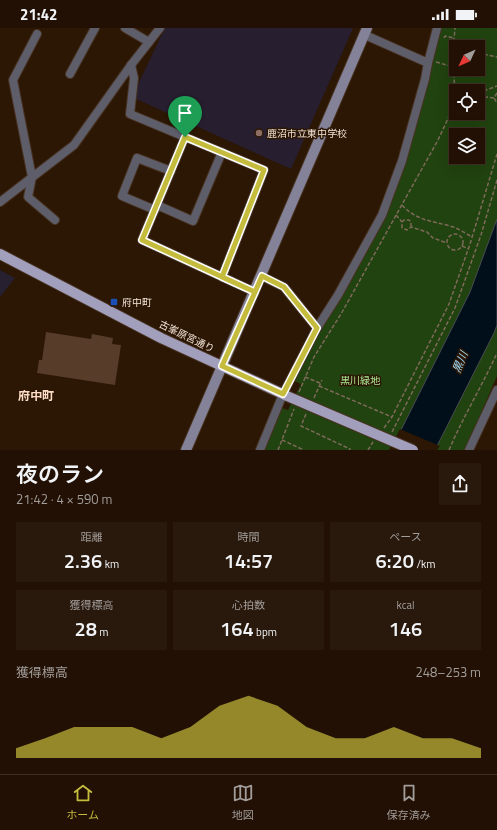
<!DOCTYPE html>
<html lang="ja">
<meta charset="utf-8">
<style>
:root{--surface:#211003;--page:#29190d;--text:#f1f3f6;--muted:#a29d9a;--line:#3e3025;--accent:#c5bc3d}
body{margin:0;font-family:"Titillium Web","Noto Sans JP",sans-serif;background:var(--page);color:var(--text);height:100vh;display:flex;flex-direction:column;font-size:15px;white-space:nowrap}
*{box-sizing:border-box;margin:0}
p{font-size:13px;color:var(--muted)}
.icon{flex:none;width:22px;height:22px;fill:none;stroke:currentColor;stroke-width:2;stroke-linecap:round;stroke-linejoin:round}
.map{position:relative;height:422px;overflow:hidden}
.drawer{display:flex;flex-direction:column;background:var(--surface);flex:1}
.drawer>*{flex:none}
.needle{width:26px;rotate:226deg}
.tools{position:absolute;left:449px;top:12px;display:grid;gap:8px}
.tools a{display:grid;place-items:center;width:36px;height:36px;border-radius:0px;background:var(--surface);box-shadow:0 4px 16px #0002,0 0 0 1px var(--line);font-size:20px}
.pin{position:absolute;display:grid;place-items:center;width:34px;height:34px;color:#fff;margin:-41px -17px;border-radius:50% 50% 50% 0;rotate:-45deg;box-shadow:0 0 4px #0007}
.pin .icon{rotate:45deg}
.round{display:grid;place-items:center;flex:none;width:42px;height:42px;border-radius:0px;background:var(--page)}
.headline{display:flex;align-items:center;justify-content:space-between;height:68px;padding:0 16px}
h1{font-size:22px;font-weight:600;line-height:30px}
.stats{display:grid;grid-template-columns:repeat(3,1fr);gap:6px;height:68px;padding:4px 16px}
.stats div{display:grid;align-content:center;border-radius:0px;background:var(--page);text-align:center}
.stats b{font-size:20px;font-weight:600}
.stats small{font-size:11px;font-weight:400}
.stats p{font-size:11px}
.chart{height:112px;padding:8px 16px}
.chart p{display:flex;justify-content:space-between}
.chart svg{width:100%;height:72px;margin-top:4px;fill:var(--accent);opacity:.7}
.status{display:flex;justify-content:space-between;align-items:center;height:28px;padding:0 20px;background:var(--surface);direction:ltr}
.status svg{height:11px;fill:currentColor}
.tabs{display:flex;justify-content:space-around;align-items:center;height:56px;border-top:1px solid var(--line);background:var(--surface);font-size:11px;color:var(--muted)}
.tabs a{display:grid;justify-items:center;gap:2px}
.tabs .on{color:var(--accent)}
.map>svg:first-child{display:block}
.commercial{fill:#262030}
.education{fill:#271f2f}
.green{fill:#21430f;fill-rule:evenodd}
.water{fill:#000f1a;stroke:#484e52}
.pier{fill:#2c1604}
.building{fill:#563c29}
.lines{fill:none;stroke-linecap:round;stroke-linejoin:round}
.street-casing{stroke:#483221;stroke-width:10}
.secondary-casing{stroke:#483221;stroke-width:12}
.primary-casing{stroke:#483221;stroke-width:12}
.path{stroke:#7d6a5a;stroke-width:1.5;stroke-dasharray:4 2;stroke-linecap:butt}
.street{stroke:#5e5d6a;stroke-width:8}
.secondary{stroke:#848298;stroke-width:10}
.primary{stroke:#a19fbb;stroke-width:10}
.primary-bridge-casing{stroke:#483221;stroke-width:12;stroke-linecap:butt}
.primary-bridge{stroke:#a19fbb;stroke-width:10}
.route-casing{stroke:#fff;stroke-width:8}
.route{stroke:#c5bc3d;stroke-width:5}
.education-dot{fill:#8d6e63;stroke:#2c1604;stroke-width:1.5}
.transit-dot{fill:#1a4fb4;stroke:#2c1604;stroke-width:1.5}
.labels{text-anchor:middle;stroke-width:3;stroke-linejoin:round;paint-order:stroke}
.poi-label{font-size:10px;fill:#f1e1d5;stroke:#2c1604;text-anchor:start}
.street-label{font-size:10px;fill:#f1e1d5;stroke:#2c1604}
.park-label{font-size:10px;fill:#ace893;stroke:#2c1604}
.water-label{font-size:11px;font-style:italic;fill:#9ddbfa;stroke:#2c1604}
.quarter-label{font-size:12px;font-weight:bold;fill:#fddcc5;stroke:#2c1604}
</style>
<div class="status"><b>21:42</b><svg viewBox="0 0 49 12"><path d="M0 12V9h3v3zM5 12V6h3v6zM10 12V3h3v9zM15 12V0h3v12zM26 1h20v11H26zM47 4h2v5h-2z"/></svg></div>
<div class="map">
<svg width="497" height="422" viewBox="0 0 497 422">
<rect width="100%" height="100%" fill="#2c1604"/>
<polygon class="commercial" points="0,242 15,250 0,269"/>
<polygon class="education" points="165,0 353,0 291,141 132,69"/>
<g class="green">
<path d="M440 0H497V191L470 264 391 422H265L282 380 288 382 301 356 294 353 307 326 385 189 401 148ZM456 19H478V41H456ZM456 63H478V85H456ZM456 107H478V129H456Z"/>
<polygon points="497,297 497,348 465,422 435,422 494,305"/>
</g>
<polygon class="water" points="497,191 497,297 494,305 435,422 391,422 470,264"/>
<polygon class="pier" points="400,401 440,418 437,422 389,422"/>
<polygon class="building" points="46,304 91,311 92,306 113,310 112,316 121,317 115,357 37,345 39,332 42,332"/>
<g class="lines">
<g class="street-casing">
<g id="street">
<polyline points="125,0 149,14"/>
<polyline points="37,6 13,52 32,149 28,169 55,192"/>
<polyline points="365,7 428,35"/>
<polyline points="131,37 134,50 130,86 185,109 142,212 255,264"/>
<polyline points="70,46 95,0"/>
<polyline points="185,109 264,142 222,249"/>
<polyline points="0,174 74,117 131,37 160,0"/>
<polyline points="157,177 193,193 222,124"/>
<polyline points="155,182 122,168 137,130 171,143"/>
<polyline points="261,248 284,259 317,300"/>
<polyline points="260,422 283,366 317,300 338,267 382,187 402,133 425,51 428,35 437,0"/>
<polyline points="469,422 497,362"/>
</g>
</g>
<g class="secondary-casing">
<polyline id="secondary" points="186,422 367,0"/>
</g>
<g class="primary-casing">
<polyline id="primary" points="0,226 161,310 287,368"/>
</g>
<g class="path">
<polyline points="444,10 445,8 454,10"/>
<polyline points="478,25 497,29"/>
<polyline points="436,34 454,39"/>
<polyline points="478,65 497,58"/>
<polyline points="497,65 494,70 497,75"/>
<polyline points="478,68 494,70"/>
<path d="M402 177C415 192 432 193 450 198 458 200 465 205 472 209"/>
<polyline points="396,187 402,194"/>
<polyline points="411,199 411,194 409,192 404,192 402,194 402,200 407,202 411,199 427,204 433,210 447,215"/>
<circle cx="455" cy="214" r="8"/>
<polyline points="462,218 469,221"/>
<polyline points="305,349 320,355"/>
<polyline points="319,358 392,389"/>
<polyline points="299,364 314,329 341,286 375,225 438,112 453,80 455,70 453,23 455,0"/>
<polyline points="314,370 322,352"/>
<polyline points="306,386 301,398 350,421 349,422"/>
<polyline points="384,400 392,389 449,276 470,216 497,126"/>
<polyline points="392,404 455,280 481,207 497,152"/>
<polyline points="282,412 304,422"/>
<polyline points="278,422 294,381"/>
<polyline points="368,422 373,414"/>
<path d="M449 422C463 389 482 358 497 325"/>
</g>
<use href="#street" class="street"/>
<use href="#secondary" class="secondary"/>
<use href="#primary" class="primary"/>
<g class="primary-bridge-casing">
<polyline id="primary-bridge" points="287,368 413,422"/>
</g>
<use href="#primary-bridge" class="primary-bridge"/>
</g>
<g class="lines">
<g class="route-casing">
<polyline id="route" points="185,109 142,212 255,264 222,338 283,366 317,300 284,259 262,248 255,264 222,249 264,142 185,109"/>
</g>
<use href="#route" class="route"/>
</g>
<circle class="education-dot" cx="259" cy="105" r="4"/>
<rect class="transit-dot" x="110" y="270" width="8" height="8" rx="2"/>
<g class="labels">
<g class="poi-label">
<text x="267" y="109">鹿沼市立東中学校</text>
<text x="122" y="278">府中町</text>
</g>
<g class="street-label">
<text transform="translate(187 308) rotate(26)" y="4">古峯原宮通り</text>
</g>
<g class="park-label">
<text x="360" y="356">黒川緑地</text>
</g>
<g class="water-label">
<text transform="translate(460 334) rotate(-68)" y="4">黒川</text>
</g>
<g class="quarter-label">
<text x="36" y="372">府中町</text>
</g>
</g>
</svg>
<div class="tools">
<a><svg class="needle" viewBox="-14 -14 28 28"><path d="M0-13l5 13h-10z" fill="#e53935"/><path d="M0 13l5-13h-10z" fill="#a29d9a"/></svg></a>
<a><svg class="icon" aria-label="locate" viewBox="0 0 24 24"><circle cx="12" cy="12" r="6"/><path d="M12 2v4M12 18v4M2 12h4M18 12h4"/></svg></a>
<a><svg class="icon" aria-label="layers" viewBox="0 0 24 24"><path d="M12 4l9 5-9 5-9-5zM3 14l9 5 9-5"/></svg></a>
</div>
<div class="pin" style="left:185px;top:109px;background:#1e9e55"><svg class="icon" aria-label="arrive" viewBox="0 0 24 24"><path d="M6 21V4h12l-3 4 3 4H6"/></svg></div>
</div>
<section class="drawer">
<div class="headline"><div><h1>夜のラン</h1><p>21:42 · 4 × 590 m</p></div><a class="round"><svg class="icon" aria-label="share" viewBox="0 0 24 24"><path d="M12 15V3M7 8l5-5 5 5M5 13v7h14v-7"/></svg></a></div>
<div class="stats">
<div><p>距離</p><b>2.36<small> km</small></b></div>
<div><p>時間</p><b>14:57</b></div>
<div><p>ペース</p><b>6:20<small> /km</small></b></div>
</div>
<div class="stats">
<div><p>獲得標高</p><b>28<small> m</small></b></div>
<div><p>心拍数</p><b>164<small> bpm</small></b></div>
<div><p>kcal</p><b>146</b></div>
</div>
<div class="chart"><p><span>獲得標高</span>248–253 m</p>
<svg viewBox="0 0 160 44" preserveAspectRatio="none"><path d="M0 44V38L10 32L20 25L30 25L40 25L50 32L60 25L70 12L80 6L90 12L100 25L110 32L120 32L130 25L140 32L150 32L160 38V44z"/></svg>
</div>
</section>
<nav class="tabs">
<a class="on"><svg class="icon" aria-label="home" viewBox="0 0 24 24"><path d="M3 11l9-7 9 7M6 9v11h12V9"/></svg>ホーム</a>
<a><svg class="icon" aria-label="map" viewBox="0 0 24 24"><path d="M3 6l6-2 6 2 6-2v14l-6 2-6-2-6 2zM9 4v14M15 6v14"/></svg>地図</a>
<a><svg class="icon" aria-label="saved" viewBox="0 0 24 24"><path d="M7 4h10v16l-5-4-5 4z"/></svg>保存済み</a>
</nav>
